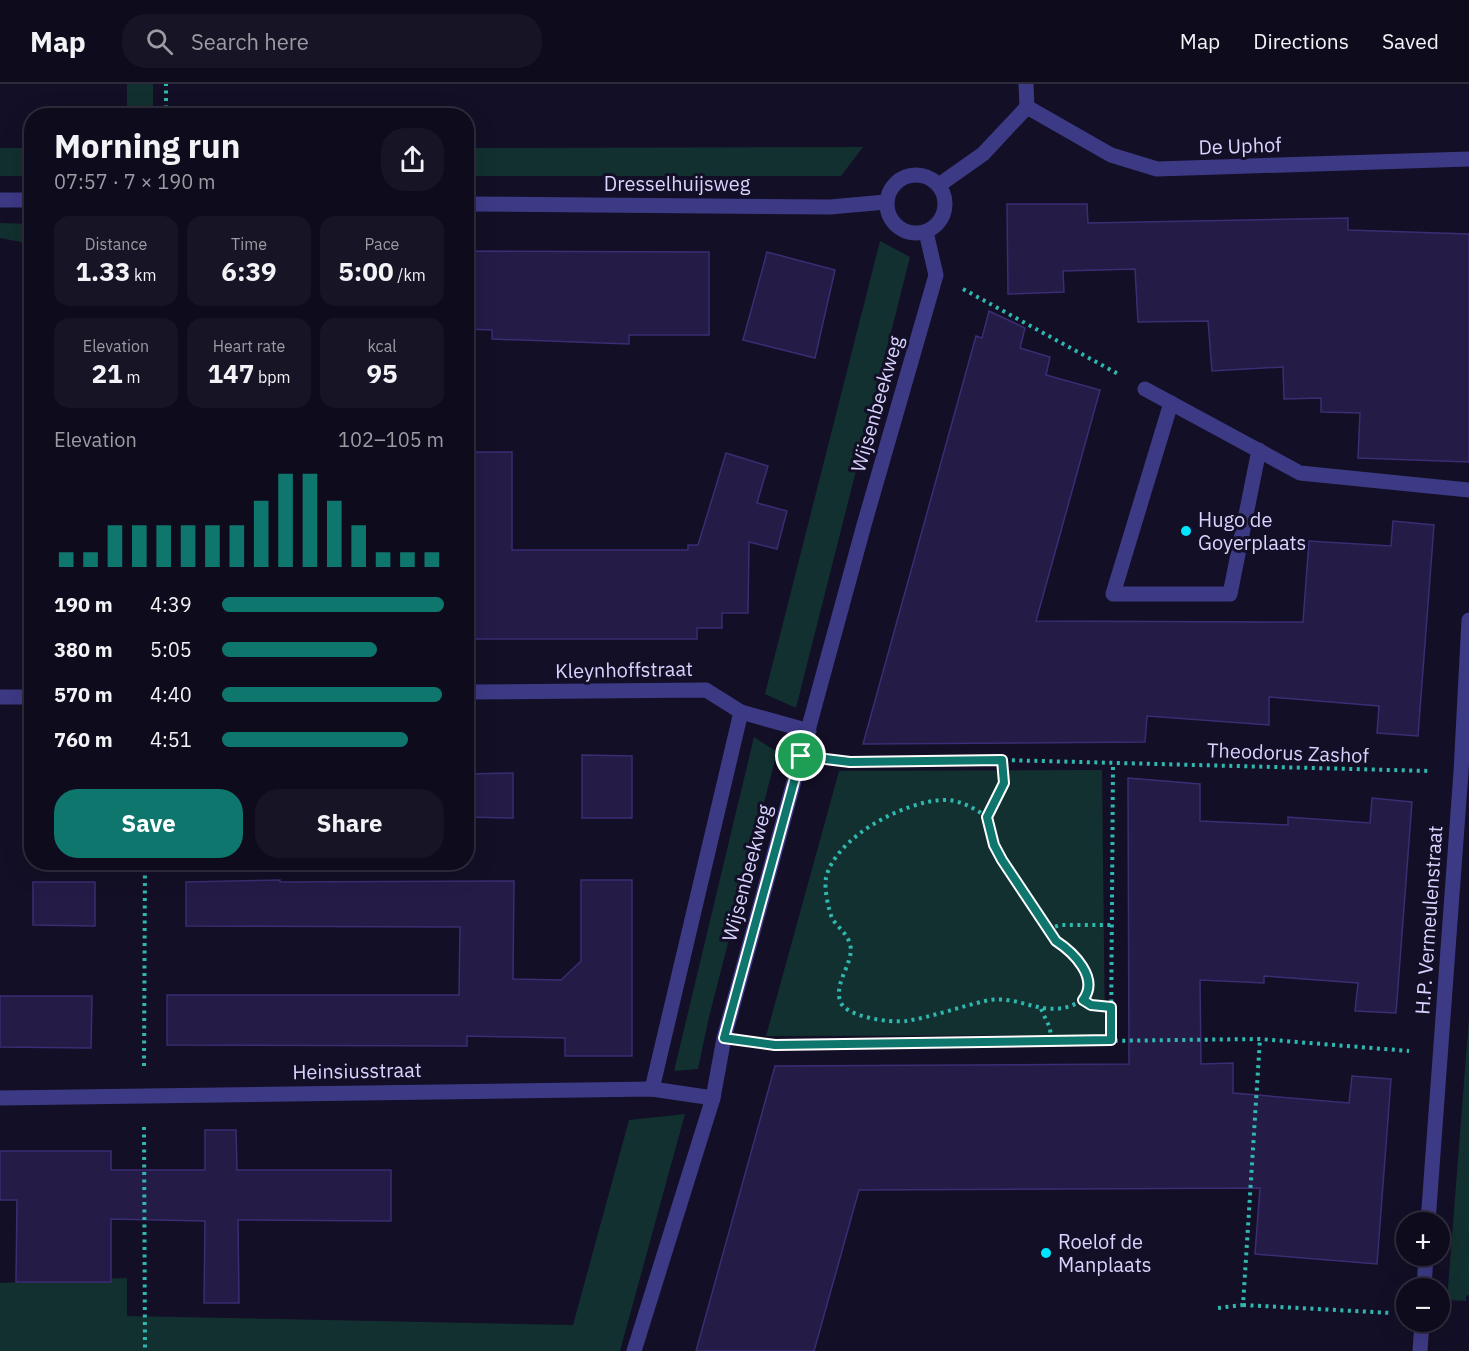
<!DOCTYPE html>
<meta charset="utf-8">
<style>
:root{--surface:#0e0b1c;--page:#171425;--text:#f1f3f6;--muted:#9b9ba3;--line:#2e2b3b;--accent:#0f766e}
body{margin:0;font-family:"IBM Plex Sans",sans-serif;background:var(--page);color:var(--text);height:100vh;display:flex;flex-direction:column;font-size:22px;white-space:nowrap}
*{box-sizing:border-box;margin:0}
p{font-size:20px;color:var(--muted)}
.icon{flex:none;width:33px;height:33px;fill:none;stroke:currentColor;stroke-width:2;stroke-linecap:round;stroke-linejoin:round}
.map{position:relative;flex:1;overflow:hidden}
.details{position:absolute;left:24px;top:24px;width:450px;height:762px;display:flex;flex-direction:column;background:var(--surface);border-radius:24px;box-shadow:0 6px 24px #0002,0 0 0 2px var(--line)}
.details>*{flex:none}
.fabs{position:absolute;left:1396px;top:1128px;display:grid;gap:12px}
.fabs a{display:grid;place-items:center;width:54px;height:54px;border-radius:50%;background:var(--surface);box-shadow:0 6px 24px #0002,0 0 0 2px var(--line);font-size:30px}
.pin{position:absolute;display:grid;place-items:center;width:51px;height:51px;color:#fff;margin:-26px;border:3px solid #fff;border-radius:50%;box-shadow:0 2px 6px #0007}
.round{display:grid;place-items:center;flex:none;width:63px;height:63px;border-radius:24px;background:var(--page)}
.overview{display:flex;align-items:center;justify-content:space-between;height:102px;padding:0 30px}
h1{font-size:33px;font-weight:800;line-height:45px}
.metrics{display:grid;grid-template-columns:repeat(3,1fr);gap:9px;height:102px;padding:6px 30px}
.metrics div{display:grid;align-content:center;border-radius:15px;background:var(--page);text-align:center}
.metrics b{font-size:26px;font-weight:800}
.metrics small{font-size:16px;font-weight:400}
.metrics p{font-size:16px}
.chart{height:168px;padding:12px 30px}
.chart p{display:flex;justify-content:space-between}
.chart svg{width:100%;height:108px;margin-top:6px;stroke:var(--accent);stroke-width:6}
.primary-button{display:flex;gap:12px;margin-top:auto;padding:12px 30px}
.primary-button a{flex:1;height:69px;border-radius:24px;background:var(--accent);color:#fff;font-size:24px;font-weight:800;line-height:69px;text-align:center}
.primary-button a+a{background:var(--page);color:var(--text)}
ul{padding:0 30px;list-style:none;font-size:20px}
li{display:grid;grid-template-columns:96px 72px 1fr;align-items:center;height:45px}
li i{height:15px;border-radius:8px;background:var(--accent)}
header{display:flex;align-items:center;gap:36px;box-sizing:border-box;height:84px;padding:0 30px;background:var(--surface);border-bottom:2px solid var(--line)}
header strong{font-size:28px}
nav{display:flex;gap:33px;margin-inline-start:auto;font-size:21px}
.search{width:420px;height:54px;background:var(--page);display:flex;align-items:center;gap:15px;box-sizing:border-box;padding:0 21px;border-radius:24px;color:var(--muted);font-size:22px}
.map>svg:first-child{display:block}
.green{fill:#12302f}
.building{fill:#241b47;stroke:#3b2d73;stroke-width:1.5}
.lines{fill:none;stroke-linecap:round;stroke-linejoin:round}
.path{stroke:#2fb8b0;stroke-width:4;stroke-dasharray:3 4.5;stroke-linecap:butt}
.lane{stroke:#3d3a85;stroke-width:15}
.street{stroke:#3d3a85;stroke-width:15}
.route-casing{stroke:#fff;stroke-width:12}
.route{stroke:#0f766e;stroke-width:8}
.poi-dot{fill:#00e5ff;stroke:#130f26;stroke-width:2}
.labels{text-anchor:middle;stroke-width:6;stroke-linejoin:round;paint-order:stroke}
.street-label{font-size:20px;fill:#d9d4ff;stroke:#130f26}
.poi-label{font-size:20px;fill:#d9d4ff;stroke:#130f26;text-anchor:start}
</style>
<header>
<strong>Map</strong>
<div class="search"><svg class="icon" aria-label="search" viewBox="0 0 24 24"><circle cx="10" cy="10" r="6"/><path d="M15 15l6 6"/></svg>Search here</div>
<nav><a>Map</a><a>Directions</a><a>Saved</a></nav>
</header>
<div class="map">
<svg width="1469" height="1267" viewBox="0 0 1469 1267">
<rect width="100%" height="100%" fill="#130f26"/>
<g class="green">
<rect x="127" y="0" width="26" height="31"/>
<polygon points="863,63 841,92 467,92 467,64"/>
<rect x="0" y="64" width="31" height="28"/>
<polygon points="0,139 31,140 31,160 0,154"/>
<polygon points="880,157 910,173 796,624 765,610"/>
<polygon points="754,653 777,668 709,933 698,985 674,987"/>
<polygon points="1102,686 1105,951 766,952 839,687"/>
<polygon points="1469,934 1469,1211 1466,1212 1466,1217 1447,1216"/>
<polygon points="685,1030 620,1267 0,1267 0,1199 127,1194 127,1232 573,1241 629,1036"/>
</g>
<g class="building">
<polygon points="1007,120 1087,120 1088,139 1348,134 1348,146 1469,150 1469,378 1358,374 1360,329 1321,328 1321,314 1284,315 1283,283 1212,287 1208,237 1138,238 1135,185 1063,187 1064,208 1008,210"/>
<polygon points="466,167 709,168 709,251 629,251 629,260 492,255 492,246 466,245"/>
<polygon points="767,168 835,186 815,274 743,256"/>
<polygon points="989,227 1025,244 1020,264 1050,273 1046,291 1100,306 1036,537 1303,538 1309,457 1391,462 1393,437 1434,441 1418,652 1377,649 1379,622 1269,613 1269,641 1147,632 1145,658 863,660 976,252 982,254"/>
<polygon points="466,368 512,368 512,466 688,466 688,461 698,461 726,369 768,382 757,419 787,427 777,465 749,458 748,529 722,529 722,544 697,544 697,555 466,555"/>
<polygon points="582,671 632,672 632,734 582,734"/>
<polygon points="513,689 513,734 466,733 466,690"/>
<polygon points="1128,694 1200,700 1200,737 1288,741 1288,733 1370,739 1372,714 1412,718 1396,929 1355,927 1358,899 1264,892 1264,899 1200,896 1201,980 1233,979 1233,1009 1349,1019 1352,992 1391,995 1377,1180 1255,1170 1260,1104 859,1106 814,1267 696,1267 775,982 1129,980"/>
<polygon points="280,796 280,798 514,797 513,895 561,896 581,877 581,796 632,796 632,972 565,972 565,954 467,952 467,962 167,961 167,911 459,911 460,843 186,842 186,798"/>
<polygon points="33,798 95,798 95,842 33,841"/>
<polygon points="0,912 92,912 91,964 0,963"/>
<polygon points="205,1046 236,1046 237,1086 391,1086 391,1137 238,1136 239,1219 204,1219 205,1137 111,1135 111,1198 16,1198 17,1116 0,1116 0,1067 111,1067 111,1086 205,1086"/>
</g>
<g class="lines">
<g class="path">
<polyline points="166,32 166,0"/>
<polyline points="963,205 1120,291"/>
<polyline points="832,676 850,678 1002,676 1430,687"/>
<path d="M987 733C975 725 961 716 945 716 906 716 835 753 826 794 824 804 828 824 832 834 837 843 847 849 850 860 855 878 834 897 840 917 845 933 890 939 906 937 932 933 959 923 985 917 1021 908 1048 941 1085 914 1090 887 1078 871 1056 857L1002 776 994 761 987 733 1004 699 1002 676"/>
<polyline points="1048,845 1060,841 1112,841"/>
<polyline points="1082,916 1091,921 1111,923"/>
<polyline points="1041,925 1050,944 1051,956"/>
<polyline points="1111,956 1113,679"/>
<polyline points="755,958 775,961 1260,955 1409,967"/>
<polyline points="144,982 145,778"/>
<polyline points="144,1043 145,1267"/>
<polyline points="1243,1221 1392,1229"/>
<polyline points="1218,1224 1243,1221 1260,955"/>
</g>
<g class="lane">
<polyline points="1145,305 1300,389 1469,406"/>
<polyline points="1171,319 1113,510 1230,510 1259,366"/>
</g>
<g class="street">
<polyline points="1026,0 1027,23 1111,71 1157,85 1469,75"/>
<circle cx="916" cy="120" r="29"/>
<polyline points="939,101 983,70 1027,23"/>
<polyline points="0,116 32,116"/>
<polyline points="466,120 830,123 886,118"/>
<polyline points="466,608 706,606 741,628 809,647"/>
<polyline points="0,613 32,613"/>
<polyline points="652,1005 741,628"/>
<polyline points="0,1014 652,1005 713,1014"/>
<polyline points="1428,1138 1461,688 1469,536"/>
<polyline points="1424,1204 1426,1172"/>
<polyline points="634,1267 713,1014 724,954 864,441 936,191 926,148"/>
<polyline points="1420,1267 1422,1238"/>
</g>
</g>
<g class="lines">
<g class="route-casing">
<path id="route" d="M801 672 850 678 1002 676 1004 699 987 733 994 761 1002 776 1056 857C1073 868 1100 894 1083 916L1091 921 1111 923V956L775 961 724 954Z"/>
</g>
<use href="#route" class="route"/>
</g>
<g class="poi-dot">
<circle cx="1186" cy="447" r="6"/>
<circle cx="1046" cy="1169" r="6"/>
</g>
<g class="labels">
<g class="street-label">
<text transform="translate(1240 62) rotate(-2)" y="7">De Uphof</text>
<text x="677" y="107">Dresselhuijsweg</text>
<text transform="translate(877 320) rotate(-74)" y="7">Wijsenbeekweg</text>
<text transform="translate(624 586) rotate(-1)" y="7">Kleynhoffstraat</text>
<text transform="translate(1288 669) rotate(2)" y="7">Theodorus Zashof</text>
<text transform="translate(747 789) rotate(-75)" y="7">Wijsenbeekweg</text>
<text transform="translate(1429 836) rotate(-86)" y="7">H.P. Vermeulenstraat</text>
<text transform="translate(357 987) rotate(-1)" y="7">Heinsiusstraat</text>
</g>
<g class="poi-label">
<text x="1198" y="443">Hugo de<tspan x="1198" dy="23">Goyerplaats</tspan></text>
<text x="1058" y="1165">Roelof de<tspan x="1058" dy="23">Manplaats</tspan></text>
</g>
</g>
</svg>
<div class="fabs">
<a>+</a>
<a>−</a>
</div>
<div class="pin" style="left:801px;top:672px;background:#1e9e55"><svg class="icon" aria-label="arrive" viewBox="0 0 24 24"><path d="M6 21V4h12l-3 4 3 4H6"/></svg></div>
<section class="details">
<div class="overview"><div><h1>Morning run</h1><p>07:57 · 7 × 190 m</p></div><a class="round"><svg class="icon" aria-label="share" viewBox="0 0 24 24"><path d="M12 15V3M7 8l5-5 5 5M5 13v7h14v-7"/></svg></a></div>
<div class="metrics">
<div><p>Distance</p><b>1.33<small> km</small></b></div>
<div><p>Time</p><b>6:39</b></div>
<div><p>Pace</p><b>5:00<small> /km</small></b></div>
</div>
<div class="metrics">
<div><p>Elevation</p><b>21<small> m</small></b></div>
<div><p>Heart rate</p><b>147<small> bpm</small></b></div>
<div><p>kcal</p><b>95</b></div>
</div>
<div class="chart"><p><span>Elevation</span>102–105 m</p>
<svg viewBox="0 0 160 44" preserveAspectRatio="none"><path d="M5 44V38M15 44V38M25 44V27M35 44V27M45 44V27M55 44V27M65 44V27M75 44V27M85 44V17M95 44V6M105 44V6M115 44V17M125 44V27M135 44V38M145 44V38M155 44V38"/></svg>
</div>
<ul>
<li><b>190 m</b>4:39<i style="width:100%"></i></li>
<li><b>380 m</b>5:05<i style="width:70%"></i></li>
<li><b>570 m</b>4:40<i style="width:99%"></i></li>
<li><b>760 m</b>4:51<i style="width:84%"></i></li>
</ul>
<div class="primary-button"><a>Save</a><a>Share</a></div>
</section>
</div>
